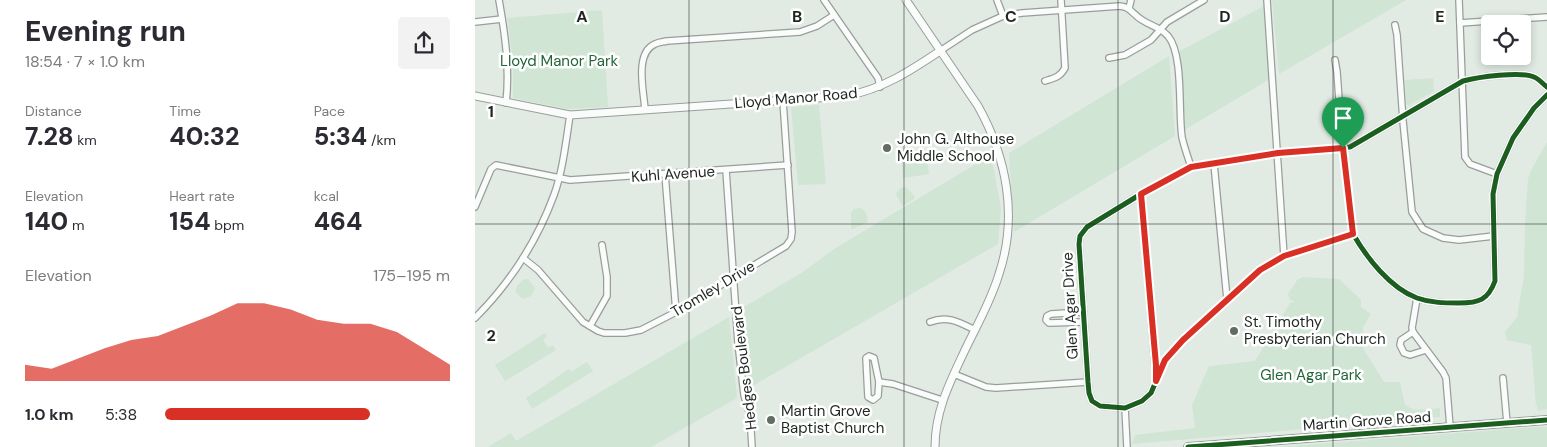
<!DOCTYPE html>
<meta charset="utf-8">
<style>
:root{--surface:#fff;--page:#f2f2f3;--text:#2b2b33;--muted:#7c7c81;--accent:#d93025}
body{margin:0;font-family:"DM Sans",sans-serif;background:var(--page);color:var(--text);height:100vh;display:flex;flex-direction:column;font-size:19px;white-space:nowrap}
*{box-sizing:border-box;margin:0}
p{font-size:16px;color:var(--muted)}
.icon{flex:none;width:28px;height:28px;fill:none;stroke:currentColor;stroke-width:2;stroke-linecap:round;stroke-linejoin:round}
.map{position:relative;flex:1;overflow:hidden}
.panel{display:flex;flex-direction:column;background:var(--surface);width:475px}
.panel>*{flex:none}
.fabs{position:absolute;left:1006px;top:15px;display:grid;gap:10px}
.fabs a{display:grid;place-items:center;width:50px;height:50px;border-radius:5px;background:var(--surface);box-shadow:0 2px 8px #0003;font-size:25px}
.pin{position:absolute;display:grid;place-items:center;width:42px;height:42px;color:#fff;margin:-51px -21px;border-radius:50% 50% 50% 0;rotate:-45deg;box-shadow:0 0 5px #0007}
.pin .icon{rotate:45deg}
.round{display:grid;place-items:center;flex:none;width:52px;height:52px;border-radius:5px;background:var(--page)}
.summary{display:flex;align-items:center;justify-content:space-between;height:85px;padding:0 25px}
h1{font-size:28px;font-weight:800;line-height:38px}
.figures{display:grid;grid-template-columns:repeat(3,1fr);gap:8px;height:85px;padding:5px 25px}
.figures div{display:grid;align-content:center}
.figures b{font-size:25px;font-weight:800}
.figures small{font-size:14px;font-weight:400}
.figures p{font-size:14px}
.chart{height:140px;padding:10px 25px}
.chart p{display:flex;justify-content:space-between}
.chart svg{width:100%;height:90px;margin-top:5px;fill:var(--accent);opacity:.7}
ul{padding:0 25px;list-style:none;font-size:16px}
li{display:grid;grid-template-columns:80px 60px 1fr;align-items:center;height:38px}
li i{height:12px;border-radius:6px;background:var(--accent)}
main{display:flex;flex:1;min-height:0}
.map>svg:first-child{display:block}
.green{fill:#d0e5d4}
.lines{fill:none;stroke-linecap:round;stroke-linejoin:round}
.minor-casing{stroke:#989f99;stroke-width:8}
.tertiary-casing{stroke:#989f99;stroke-width:9}
.secondary-casing{stroke:#989f99;stroke-width:10}
.minor{stroke:#fafcfb;stroke-width:5.5}
.tertiary{stroke:#fafcfb;stroke-width:7}
.secondary{stroke:#fafcfb;stroke-width:8}
.cycleway-casing{stroke:#fff;stroke-width:8}
.cycleway{stroke:#1b5e20;stroke-width:5}
.route-casing{stroke:#fff;stroke-width:10}
.route{stroke:#d93025;stroke-width:6}
.grid{fill:none;stroke:#1f2621;stroke-width:1;stroke-opacity:0.55}
.poi-dot{fill:#636b65;stroke:#fff;stroke-width:2}
.labels{text-anchor:middle;stroke-width:5;stroke-linejoin:round;paint-order:stroke}
.park-label{font-size:15px;fill:#226537;stroke:#fff}
.street-label{font-size:15px;fill:#1f2621;stroke:#fff}
.poi-label{font-size:15px;fill:#1f2621;stroke:#fff;text-anchor:start}
.grid-label{font-size:16px;text-anchor:middle;font-weight:bold;fill:#1f2621;stroke:#fff;stroke-width:5;stroke-linejoin:round;paint-order:stroke}
</style>
<main>
<section class="panel">
<div class="summary"><div><h1>Evening run</h1><p>18:54 · 7 × 1.0 km</p></div><a class="round"><svg class="icon" aria-label="share" viewBox="0 0 24 24"><path d="M12 15V3M7 8l5-5 5 5M5 13v7h14v-7"/></svg></a></div>
<div class="figures">
<div><p>Distance</p><b>7.28<small> km</small></b></div>
<div><p>Time</p><b>40:32</b></div>
<div><p>Pace</p><b>5:34<small> /km</small></b></div>
</div>
<div class="figures">
<div><p>Elevation</p><b>140<small> m</small></b></div>
<div><p>Heart rate</p><b>154<small> bpm</small></b></div>
<div><p>kcal</p><b>464</b></div>
</div>
<div class="chart"><p><span>Elevation</span>175–195 m</p>
<svg viewBox="0 0 160 44" preserveAspectRatio="none"><path d="M0 44V36L10 38L20 33L30 28L40 24L50 22L60 17L70 12L80 6L90 6L100 9L110 14L120 16L130 16L140 20L150 28L160 36V44z"/></svg>
</div>
<ul>
<li><b>1.0 km</b>5:38<i style="width:72%"></i></li>
</ul>
</section>
<div class="map">
<svg width="1072" height="447" viewBox="0 0 1072 447">
<rect width="100%" height="100%" fill="#e1eae3"/>
<g class="green">
<polygon points="797,0 931,0 804,74"/>
<polygon points="789,6 795,79 709,130 705,62 703,52"/>
<polygon points="127,10 133,107 92,109 38,98 38,60 32,18"/>
<polygon points="694,56 700,136 539,232 534,153"/>
<polygon points="958,78 959,91 933,106 931,102 930,80"/>
<polygon points="344,105 351,184 323,185 316,107"/>
<polygon points="1072,142 1072,409 1063,411 1062,405 1061,405 1056,345 1032,340 1030,332 1042,317 1049,276 1050,223 1053,179 1056,170"/>
<polygon points="451,153 454,174 428,178 426,157"/>
<polygon points="516,155 526,208 523,244 274,388 269,307 328,272 359,249"/>
<polygon points="431,187 440,197 439,199 427,206 421,194 425,188"/>
<polygon points="386,208 391,213 393,222 378,229 376,229 376,212 379,209"/>
<polygon points="828,277 864,279 886,300 886,307 896,314 888,327 889,350 909,382 925,382 930,405 939,410 965,408 965,417 657,444 660,435 720,428 717,405 734,366 780,361 815,303 820,301 815,300 813,294 823,279"/>
<path d="M50 279H53L60 288 56 296 49 299C36 293 40 286 50 279Z"/>
<polygon points="254,317 262,398 176,447 13,447 36,433 41,441"/>
<polygon points="70,333 72,337 68,340 73,348 78,345 81,350 30,381 20,365"/>
<polygon points="112,362 118,371 57,409 51,398 94,369 96,372"/>
<polygon points="1061,427 1072,427 1072,447 803,447"/>
</g>
<g class="lines">
<g class="minor-casing">
<g id="minor">
<path d="M24 0C30 34 35 68 31 103"/>
<polyline points="349,0 403,78 405,87"/>
<polyline points="522,0 528,16"/>
<polyline points="792,0 809,256"/>
<polyline points="984,0 990,157 995,164 1022,174"/>
<polyline points="654,8 656,0"/>
<polyline points="0,22 27,19"/>
<polyline points="985,23 1072,17"/>
<polyline points="920,25 922,35 928,121 937,212 948,229 968,238 984,240 1019,236"/>
<path d="M465 51 497 30 528 16 547 13 645 6C656 7 658 15 667 20 676 26 685 27 693 36 709 55 703 112 707 137 709 147 713 157 716 167"/>
<polyline points="634,58 650,55 676,40 692,22 729,0"/>
<polyline points="860,60 862,72 867,141 878,234"/>
<path d="M570 81C580 78 585 77 590 68L586 0"/>
<path d="M1072 87C1068 84 1064 79 1059 77 1046 71 1003 77 988 81L875 147 803 153 716 167 666 194 612 227 605 236 604 244 613 382 614 393 617 401 625 406 650 408 667 401 676 393 690 360 708 340 785 270 809 256 878 234C892 258 915 288 942 298 956 303 970 303 984 303 1004 303 1013 300 1020 281L1018 194 1022 174 1038 138 1059 108 1072 95"/>
<path d="M170 110C169 92 159 53 180 44 184 42 188 42 192 41L325 32 342 26 359 15"/>
<polyline points="739,164 752,299"/>
<polyline points="251,170 263,343 269,395 275,415 277,447"/>
<polyline points="190,174 201,312"/>
<polyline points="666,194 681,379"/>
<polyline points="0,207 16,169 21,165 95,180 313,165"/>
<polyline points="48,258 63,270 108,322 123,331 129,333 150,333 166,330 201,312 311,246 316,239 317,232 308,101"/>
<polyline points="942,298 937,328 938,332 968,372 971,378 975,427"/>
<polyline points="607,312 576,314 572,316 571,320 574,323 608,322"/>
<path d="M0 318C35 283 62 241 79 195 88 170 91 141 95 115"/>
<path d="M455 322C472 315 484 322 500 330"/>
<polyline points="115,326 132,296 132,277 127,245"/>
<polyline points="938,332 926,340 925,345 929,353 935,355 951,350"/>
<polygon points="394,356 399,358 404,382 403,396 398,400 393,397 391,358"/>
<polyline points="479,374 511,387 521,388 613,382"/>
<polyline points="1028,378 1032,423"/>
<polyline points="404,382 418,384 467,400"/>
<polyline points="650,408 652,447"/>
</g>
</g>
<g class="tertiary-casing">
<g id="tertiary">
<path d="M431 0 503 106C532 158 543 217 524 274 516 301 502 325 490 350 475 382 460 411 460 447"/>
<path d="M0 96 95 115 371 96C408 89 435 71 465 51"/>
</g>
</g>
<g class="secondary-casing">
<polyline id="secondary" points="713,447 1072,420"/>
</g>
<use href="#minor" class="minor"/>
<use href="#tertiary" class="tertiary"/>
<use href="#secondary" class="secondary"/>
<g class="cycleway-casing">
<g id="cycleway">
<path d="M1072 87C1068 84 1064 79 1059 77 1046 71 1003 77 988 81L875 147 803 153 716 167 666 194 612 227 605 236 604 244 613 382 614 393 617 401 625 406 650 408 667 401 676 393 690 360 708 340 785 270 809 256 878 234C892 258 915 288 942 298 956 303 970 303 984 303 1004 303 1013 300 1020 281L1018 194 1022 174 1038 138 1059 108 1072 95"/>
<polyline points="713,447 1072,420"/>
</g>
</g>
<use href="#cycleway" class="cycleway"/>
</g>
<g class="lines">
<g class="route-casing">
<polygon id="route" points="868,148 878,234 809,256 785,270 708,340 690,360 681,381 681,365 666,194 716,167 803,153"/>
</g>
<use href="#route" class="route"/>
</g>
<path class="grid" d="M214 0V447M429 0V447M643 0V447M858 0V447M0 224H1072"/>
<g class="poi-dot">
<circle cx="412" cy="148" r="5"/>
<circle cx="759" cy="331" r="5"/>
<circle cx="296" cy="420" r="5"/>
</g>
<g class="labels">
<g class="park-label">
<text x="84" y="66">Lloyd Manor Park</text>
<text x="836" y="380">Glen Agar Park</text>
</g>
<g class="street-label">
<text transform="translate(321 98) rotate(-5)" y="5">Lloyd Manor Road</text>
<text transform="translate(198 174) rotate(-4)" y="5">Kuhl Avenue</text>
<text transform="translate(238 289) rotate(-31)" y="5">Tromley Drive</text>
<text transform="translate(595 306) rotate(-93)" y="5">Glen Agar Drive</text>
<text transform="translate(269 368) rotate(-97)" y="5">Hedges Boulevard</text>
<text transform="translate(892 421) rotate(-4)" y="5">Martin Grove Road</text>
</g>
<g class="poi-label">
<text x="422" y="144">John G. Althouse<tspan x="422" dy="17">Middle School</tspan></text>
<text x="769" y="327">St. Timothy<tspan x="769" dy="17">Presbyterian Church</tspan></text>
<text x="306" y="416">Martin Grove<tspan x="306" dy="17">Baptist Church</tspan></text>
</g>
</g>
<g class="grid-label">
<text x="107" y="22">A</text>
<text x="322" y="22">B</text>
<text x="536" y="22">C</text>
<text x="750" y="22">D</text>
<text x="965" y="22">E</text>
<text x="16" y="117">1</text>
<text x="16" y="341">2</text>
</g>
</svg>
<div class="fabs">
<a><svg class="icon" aria-label="locate" viewBox="0 0 24 24"><circle cx="12" cy="12" r="6"/><path d="M12 2v4M12 18v4M2 12h4M18 12h4"/></svg></a>
</div>
<div class="pin" style="left:868px;top:148px;background:#1e9e55"><svg class="icon" aria-label="arrive" viewBox="0 0 24 24"><path d="M6 21V4h12l-3 4 3 4H6"/></svg></div>
</div>
</main>
